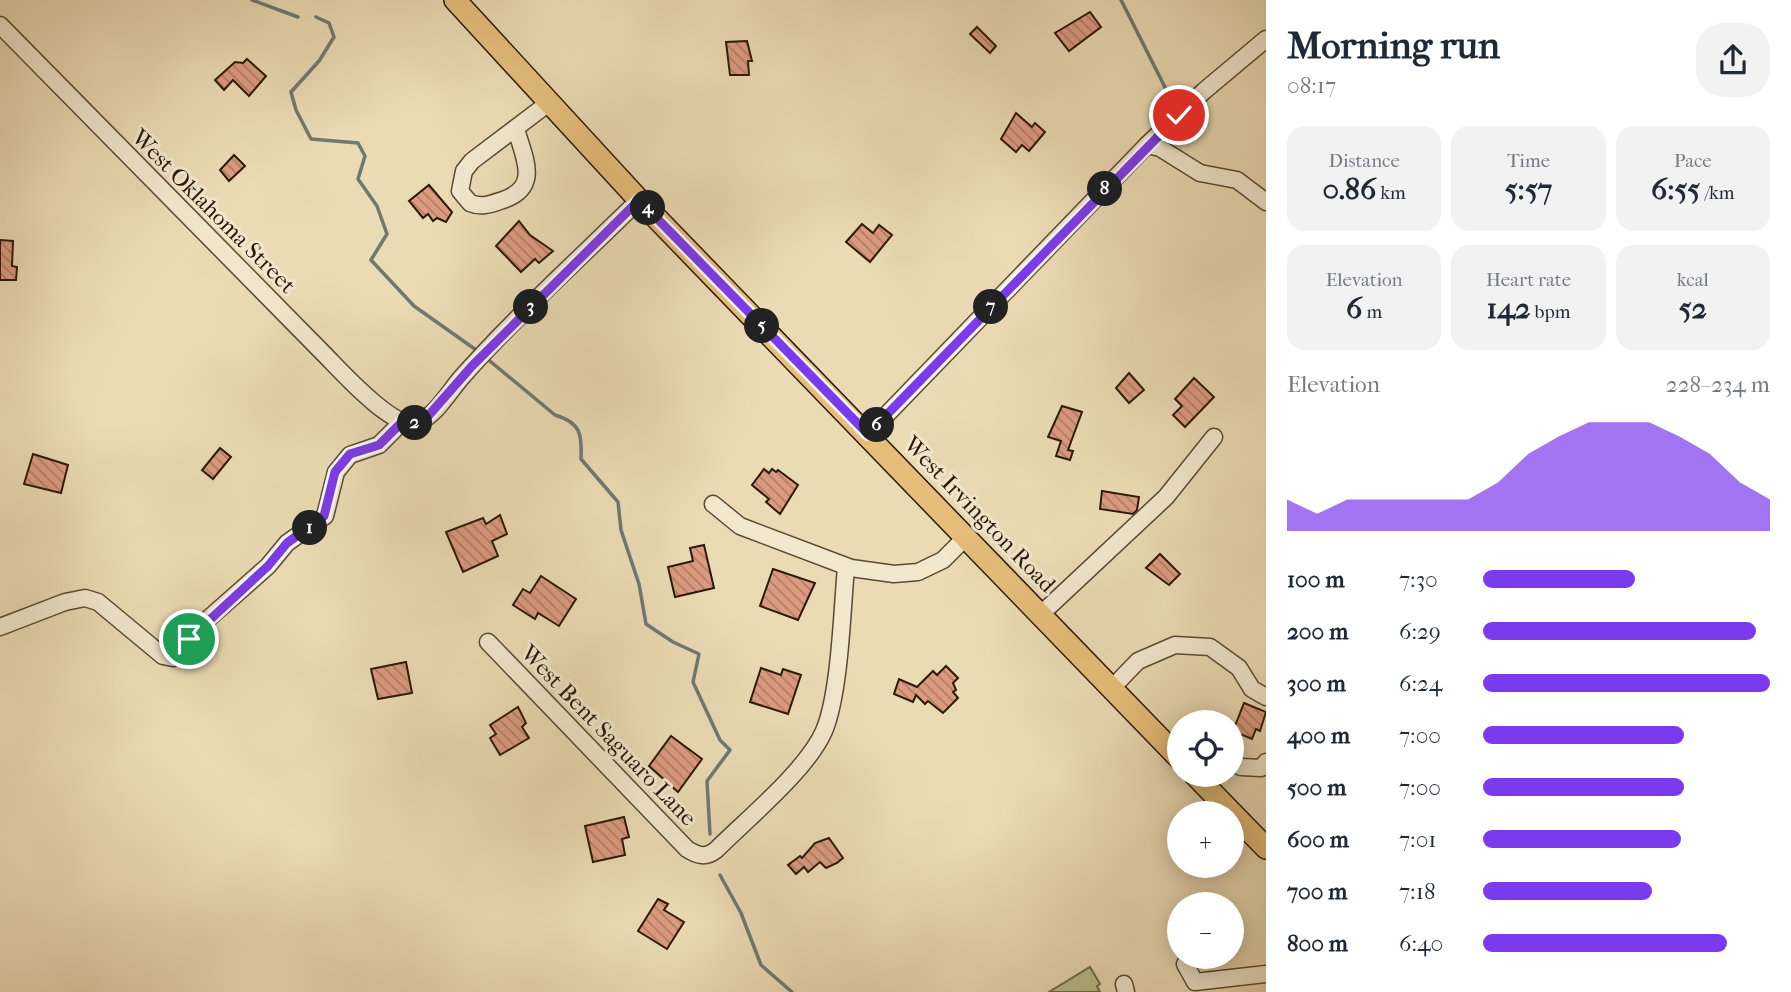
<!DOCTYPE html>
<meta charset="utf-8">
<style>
:root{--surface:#fff;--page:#f2f2f3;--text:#1f2937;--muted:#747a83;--accent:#7c3aed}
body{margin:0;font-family:"IM FELL French Canon",serif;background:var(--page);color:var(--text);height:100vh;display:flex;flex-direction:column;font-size:26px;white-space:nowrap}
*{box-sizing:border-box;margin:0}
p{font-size:23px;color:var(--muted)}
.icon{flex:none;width:38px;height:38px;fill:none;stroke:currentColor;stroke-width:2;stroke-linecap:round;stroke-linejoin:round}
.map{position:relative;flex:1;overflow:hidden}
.panel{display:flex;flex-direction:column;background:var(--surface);width:525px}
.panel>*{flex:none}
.buttons{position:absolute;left:1167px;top:710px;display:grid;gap:14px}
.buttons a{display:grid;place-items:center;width:77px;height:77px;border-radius:50%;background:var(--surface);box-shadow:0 4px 18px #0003;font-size:35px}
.pin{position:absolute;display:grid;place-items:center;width:60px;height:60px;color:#fff;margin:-30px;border:4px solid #fff;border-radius:50%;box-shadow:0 2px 7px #0007}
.km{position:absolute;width:35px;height:35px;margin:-18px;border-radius:50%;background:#222;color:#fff;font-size:19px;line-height:35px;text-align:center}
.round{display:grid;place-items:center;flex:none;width:74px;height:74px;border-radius:28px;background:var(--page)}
.headline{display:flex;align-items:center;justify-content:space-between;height:119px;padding:0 21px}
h1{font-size:38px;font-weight:700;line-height:52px}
.metrics{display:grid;grid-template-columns:repeat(3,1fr);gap:10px;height:119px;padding:7px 21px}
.metrics div{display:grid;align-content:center;border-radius:18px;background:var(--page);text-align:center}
.metrics b{font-size:30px;font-weight:700}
.metrics small{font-size:19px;font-weight:400}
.metrics p{font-size:19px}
.chart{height:196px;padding:14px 21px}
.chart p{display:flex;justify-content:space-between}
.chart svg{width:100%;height:126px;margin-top:7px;fill:var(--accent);opacity:.7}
ul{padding:0 21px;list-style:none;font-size:23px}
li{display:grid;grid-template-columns:112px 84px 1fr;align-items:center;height:52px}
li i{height:18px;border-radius:9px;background:var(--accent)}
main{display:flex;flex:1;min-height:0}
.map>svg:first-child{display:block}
.green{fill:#bac08b;stroke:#726c4a;stroke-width:2}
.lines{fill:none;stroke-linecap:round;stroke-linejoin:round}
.stream{stroke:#6e7972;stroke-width:3.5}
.building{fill:url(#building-back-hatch);stroke:#2a1808;stroke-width:2}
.minor-casing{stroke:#5a4933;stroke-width:19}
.major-casing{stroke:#2a1808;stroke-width:24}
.minor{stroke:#f2e8ce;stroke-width:16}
.major{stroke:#e6be7a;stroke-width:21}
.route-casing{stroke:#fff;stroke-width:14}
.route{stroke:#7c3aed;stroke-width:9}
.labels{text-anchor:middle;stroke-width:6;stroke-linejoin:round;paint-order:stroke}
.street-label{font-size:23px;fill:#2a1808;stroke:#f2e8ce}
</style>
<main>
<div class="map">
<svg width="1266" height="992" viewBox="0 0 1266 992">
<defs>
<pattern id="building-back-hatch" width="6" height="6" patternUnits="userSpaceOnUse" patternTransform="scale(1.75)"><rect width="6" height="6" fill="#dc9b81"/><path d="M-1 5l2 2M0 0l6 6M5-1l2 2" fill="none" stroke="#b37d68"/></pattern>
</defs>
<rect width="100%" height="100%" fill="#ebdbb4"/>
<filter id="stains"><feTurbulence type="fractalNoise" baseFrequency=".00286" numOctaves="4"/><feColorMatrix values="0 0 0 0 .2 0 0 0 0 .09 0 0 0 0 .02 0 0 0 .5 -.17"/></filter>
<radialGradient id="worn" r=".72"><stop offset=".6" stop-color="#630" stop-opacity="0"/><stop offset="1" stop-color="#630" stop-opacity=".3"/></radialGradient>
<polygon class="green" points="1090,967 1100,984 1097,986 1100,992 1049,992"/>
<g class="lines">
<g class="stream">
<polyline points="252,0 298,17"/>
<polyline points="1121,0 1177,111"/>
<polyline points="316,17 329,23 334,37 319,61 291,92 296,110 311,139 358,143 365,156 358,179 377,206 387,234 371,260 414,306 479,352"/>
<path d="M485 357 555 415C581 423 582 434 581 459L618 502 621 530 639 584 646 624 673 642 699 654 693 682 720 740 730 750 707 781 710 834"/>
<polyline points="720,875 741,913 761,965 792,992"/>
</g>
</g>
<g class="building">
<polygon points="1090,12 1101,27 1069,51 1055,33"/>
<polygon points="977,27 996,46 990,53 970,34"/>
<polygon points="747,41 752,61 748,61 749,75 730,75 726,42"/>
<polygon points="247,59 266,76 249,96 233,80 224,90 215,80 235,62 243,63"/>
<polygon points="1016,113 1032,127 1035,123 1045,132 1029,151 1022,145 1016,152 1001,139"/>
<polygon points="234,155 245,166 229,181 220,170"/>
<polygon points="429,185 452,212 446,222 437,218 433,221 428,214 423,218 409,201"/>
<polygon points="519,221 530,235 553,251 539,263 535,259 521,272 496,246"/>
<polygon points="862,224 873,233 879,225 892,235 870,262 846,242"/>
<polygon points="0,240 13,241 12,266 17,267 16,280 0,280"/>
<polygon points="1129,373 1144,390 1129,403 1116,388"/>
<polygon points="1194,378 1214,397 1185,427 1173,415 1182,406 1175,399"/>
<polygon points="1062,406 1082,412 1068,450 1073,451 1070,460 1056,456 1061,441 1048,437"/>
<polygon points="220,448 231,457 213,479 202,470"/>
<polygon points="33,454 68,465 61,493 24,484"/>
<polygon points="764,469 769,473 772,469 776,472 778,470 798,485 780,514 766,502 769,499 752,485"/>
<polygon points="1102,491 1139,497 1137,510 1133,514 1100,509"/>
<polygon points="500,515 507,534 492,541 498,556 463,572 446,532 483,518 486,524"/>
<polygon points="704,545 714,588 675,597 668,567 693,561 690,548"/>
<polygon points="1160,554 1180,574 1169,585 1146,568"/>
<polygon points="773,569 815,583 798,620 760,606"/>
<polygon points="541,576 576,599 559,626 538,613 535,619 513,605 523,589 530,593"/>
<polygon points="406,662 412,693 378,699 371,669"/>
<polygon points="946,666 958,678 953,683 956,690 953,692 958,698 943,713 928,701 925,704 916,695 913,702 894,694 899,679 917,687 933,671 937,675"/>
<polygon points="761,668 781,675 783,669 801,675 788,714 750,702"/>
<polygon points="1244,703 1266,712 1260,731 1256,729 1252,739 1233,731"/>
<polygon points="518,707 526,723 522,727 529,738 500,755 490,738 496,734 490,725"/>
<polygon points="671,736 702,759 678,792 649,766"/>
<polygon points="624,817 629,837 622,839 625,855 593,862 585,826"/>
<polygon points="829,838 843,858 837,863 826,868 820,862 808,872 804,867 796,874 788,865 800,856 802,858 815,843"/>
<polygon points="658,899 668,904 664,910 684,922 667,949 638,931"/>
</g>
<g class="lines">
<g class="minor-casing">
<g id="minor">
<path d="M0 25 324 354C340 370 392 429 416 423 434 418 449 392 461 378 516 316 580 258 639 200"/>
<path d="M516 129C524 158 541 187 503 200 491 204 482 208 470 203L460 191 464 171 472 161 550 102"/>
<polyline points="1147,145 1160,148 1200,173 1237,180 1266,202"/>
<polyline points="868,434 1147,145 1204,91 1266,39"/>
<polyline points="713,504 740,526 851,568 894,574 918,572 943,560 966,537"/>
<polyline points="1040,615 1166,497 1214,437"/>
<polyline points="0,627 65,602 85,598 98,602 163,656 173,658 208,619 268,566 287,543 325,516 336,472 350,455 379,445 402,422"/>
<path d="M488 642 687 849C698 856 706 858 716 850 748 818 807 770 824 731 840 693 842 611 846 567"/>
<polyline points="1111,689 1138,661 1175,645 1210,647 1239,668 1252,689 1266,697"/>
<polyline points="1232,761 1241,767 1261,768 1266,762"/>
<polyline points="1185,964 1195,982 1266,974"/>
<polyline points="1124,984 1126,992"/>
</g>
</g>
<g class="major-casing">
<g id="major">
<polyline points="455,0 639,200 1180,759"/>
<polyline points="1195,775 1266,848"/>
</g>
</g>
<use href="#minor" class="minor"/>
<use href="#major" class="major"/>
</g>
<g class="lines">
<g class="route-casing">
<polyline id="route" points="189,639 268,566 287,543 324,516 335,472 350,454 379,445 402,422 415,423 429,415 472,366 639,200 868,434 1179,115"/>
</g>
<use href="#route" class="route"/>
</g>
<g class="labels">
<g class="street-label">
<text transform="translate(214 211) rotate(45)" y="8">West Oklahoma Street</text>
<text transform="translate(980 514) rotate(46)" y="8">West Irvington Road</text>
<text transform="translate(609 735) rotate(46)" y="8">West Bent Saguaro Lane</text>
</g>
</g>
<rect width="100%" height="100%" filter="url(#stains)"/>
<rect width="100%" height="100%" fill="url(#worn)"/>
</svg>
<div class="buttons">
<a><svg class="icon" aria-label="locate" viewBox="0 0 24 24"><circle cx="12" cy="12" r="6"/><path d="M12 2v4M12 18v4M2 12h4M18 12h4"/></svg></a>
<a>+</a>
<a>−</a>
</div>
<div class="pin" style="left:189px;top:639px;background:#1e9e55"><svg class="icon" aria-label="arrive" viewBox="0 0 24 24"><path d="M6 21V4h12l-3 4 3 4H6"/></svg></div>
<div class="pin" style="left:1179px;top:115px;background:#d93025"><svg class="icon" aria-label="check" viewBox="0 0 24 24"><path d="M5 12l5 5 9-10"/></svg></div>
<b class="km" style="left:310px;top:528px">1</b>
<b class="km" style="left:415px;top:423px">2</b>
<b class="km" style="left:531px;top:307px">3</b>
<b class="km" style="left:648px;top:208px">4</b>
<b class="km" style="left:762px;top:326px">5</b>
<b class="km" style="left:877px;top:425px">6</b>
<b class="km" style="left:991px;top:307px">7</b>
<b class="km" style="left:1105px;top:189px">8</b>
</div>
<section class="panel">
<div class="headline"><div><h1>Morning run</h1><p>08:17</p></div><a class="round"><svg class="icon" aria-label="share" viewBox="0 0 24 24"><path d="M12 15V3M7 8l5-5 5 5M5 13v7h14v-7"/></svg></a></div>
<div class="metrics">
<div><p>Distance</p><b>0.86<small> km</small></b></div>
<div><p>Time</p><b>5:57</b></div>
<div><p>Pace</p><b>6:55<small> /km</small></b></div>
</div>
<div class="metrics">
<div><p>Elevation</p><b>6<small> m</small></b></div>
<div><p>Heart rate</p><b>142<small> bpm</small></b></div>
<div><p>kcal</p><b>52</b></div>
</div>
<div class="chart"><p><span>Elevation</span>228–234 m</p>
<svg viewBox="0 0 160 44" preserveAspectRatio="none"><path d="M0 44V33L10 38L20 33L30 33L40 33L50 33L60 33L70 27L80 17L90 11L100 6L110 6L120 6L130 11L140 17L150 27L160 33V44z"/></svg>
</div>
<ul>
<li><b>100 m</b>7:30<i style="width:53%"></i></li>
<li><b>200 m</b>6:29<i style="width:95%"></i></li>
<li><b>300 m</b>6:24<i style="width:100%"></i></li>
<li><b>400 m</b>7:00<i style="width:70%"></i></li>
<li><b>500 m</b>7:00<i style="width:70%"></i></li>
<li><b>600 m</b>7:01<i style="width:69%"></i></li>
<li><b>700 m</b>7:18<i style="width:59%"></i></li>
<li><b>800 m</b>6:40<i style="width:85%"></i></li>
</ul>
</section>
</main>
